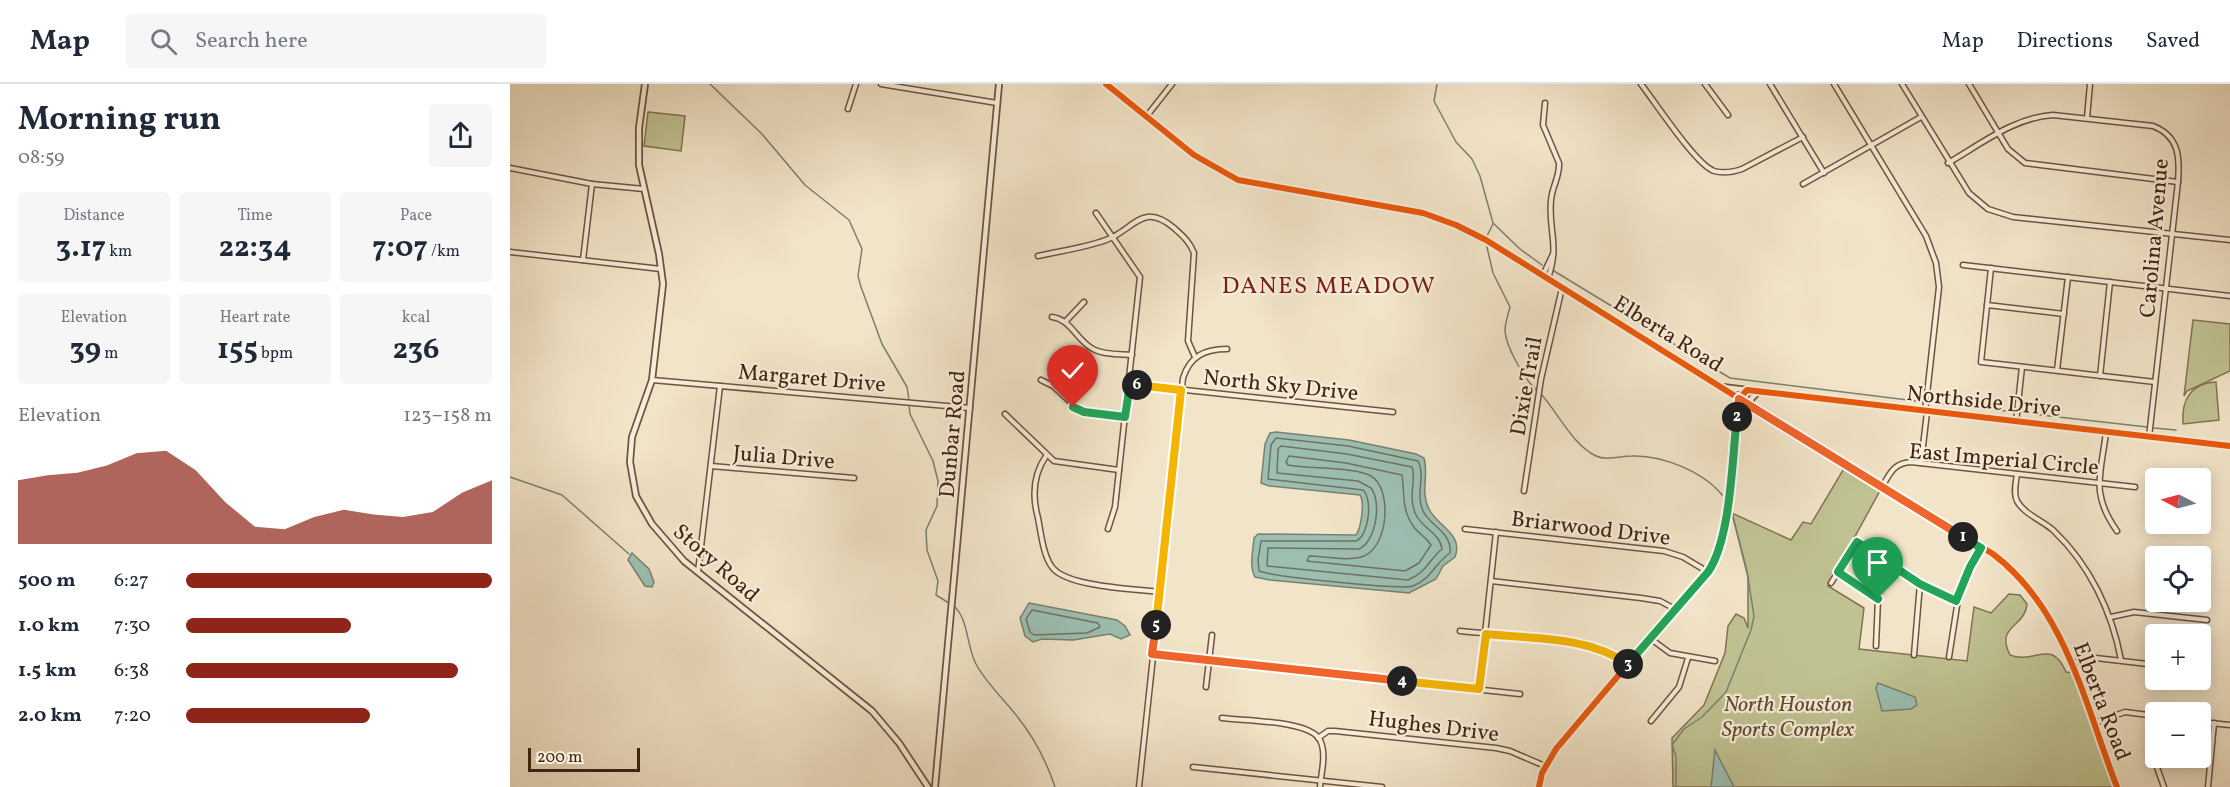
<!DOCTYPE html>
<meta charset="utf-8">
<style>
:root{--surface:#fff;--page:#f6f6f7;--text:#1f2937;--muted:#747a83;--line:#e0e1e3;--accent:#8f2418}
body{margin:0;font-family:Vollkorn,serif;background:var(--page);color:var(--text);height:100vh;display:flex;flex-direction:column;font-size:22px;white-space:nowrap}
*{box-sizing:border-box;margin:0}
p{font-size:20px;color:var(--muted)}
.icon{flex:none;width:33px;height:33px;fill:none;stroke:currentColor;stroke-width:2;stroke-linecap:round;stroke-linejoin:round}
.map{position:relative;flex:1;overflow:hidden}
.details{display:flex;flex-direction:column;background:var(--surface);width:510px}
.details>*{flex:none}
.needle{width:39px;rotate:276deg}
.buttons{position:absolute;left:1635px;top:384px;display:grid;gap:12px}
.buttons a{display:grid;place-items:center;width:66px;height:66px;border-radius:6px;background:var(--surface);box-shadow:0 3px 15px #0003;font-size:30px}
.scale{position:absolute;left:18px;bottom:15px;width:112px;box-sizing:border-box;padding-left:6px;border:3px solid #432411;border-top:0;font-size:16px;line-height:21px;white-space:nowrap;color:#432411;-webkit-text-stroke:4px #f7eddb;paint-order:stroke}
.pin{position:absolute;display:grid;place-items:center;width:51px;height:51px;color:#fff;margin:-62px -26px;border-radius:50% 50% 50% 0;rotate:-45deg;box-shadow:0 0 6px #0007}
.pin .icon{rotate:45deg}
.km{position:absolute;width:30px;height:30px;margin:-15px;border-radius:50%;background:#222;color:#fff;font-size:16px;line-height:30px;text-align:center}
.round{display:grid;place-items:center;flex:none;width:63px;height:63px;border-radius:6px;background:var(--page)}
.headline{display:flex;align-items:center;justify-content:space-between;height:102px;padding:0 18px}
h1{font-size:33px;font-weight:700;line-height:45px}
.stats{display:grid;grid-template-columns:repeat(3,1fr);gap:9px;height:102px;padding:6px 18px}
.stats div{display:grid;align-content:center;border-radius:6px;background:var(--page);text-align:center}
.stats b{font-size:30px;font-weight:700}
.stats small{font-size:16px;font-weight:400}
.stats p{font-size:16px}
.chart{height:168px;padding:12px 18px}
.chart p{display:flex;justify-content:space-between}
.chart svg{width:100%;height:108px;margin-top:6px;fill:var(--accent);opacity:.7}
ul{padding:0 18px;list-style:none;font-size:20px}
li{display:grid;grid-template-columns:96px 72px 1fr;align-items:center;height:45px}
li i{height:15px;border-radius:8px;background:var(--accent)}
header{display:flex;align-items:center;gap:36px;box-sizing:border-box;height:84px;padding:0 30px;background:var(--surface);border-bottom:2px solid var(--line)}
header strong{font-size:28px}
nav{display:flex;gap:33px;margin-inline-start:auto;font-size:21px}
.search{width:420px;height:54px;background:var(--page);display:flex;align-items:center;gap:15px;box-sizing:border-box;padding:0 21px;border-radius:6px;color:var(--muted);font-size:22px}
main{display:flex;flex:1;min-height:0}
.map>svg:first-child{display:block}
.green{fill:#c0c292;stroke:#827352;stroke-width:1.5}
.water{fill:#9cbfb2;stroke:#788172;stroke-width:1.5}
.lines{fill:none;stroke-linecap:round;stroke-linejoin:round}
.shore{stroke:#707262;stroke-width:1.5}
.stream{stroke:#788172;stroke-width:1.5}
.minor-casing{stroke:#6f543f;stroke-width:7}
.tertiary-casing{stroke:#6f543f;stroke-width:8}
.minor{stroke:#f7eddb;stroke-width:4}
.tertiary{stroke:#f7eddb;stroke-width:4.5}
.cycleway-casing{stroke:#f7eddb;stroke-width:10}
.cycleway{stroke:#e8590c;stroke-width:6}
.split-1-casing{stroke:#fff;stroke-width:12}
.split-2-casing{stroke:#fff;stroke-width:12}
.split-3-casing{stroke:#fff;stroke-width:12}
.split-4-casing{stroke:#fff;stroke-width:12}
.split-5-casing{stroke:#fff;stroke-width:12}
.split-6-casing{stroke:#fff;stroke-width:12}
.split-7-casing{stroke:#fff;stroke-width:12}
.split-1{stroke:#22a559;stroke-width:8}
.split-2{stroke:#f0652b;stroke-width:8}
.split-3{stroke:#22a559;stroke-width:8}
.split-4{stroke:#f5b400;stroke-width:8}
.split-5{stroke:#f0652b;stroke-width:8}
.split-6{stroke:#f5b400;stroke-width:8}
.split-7{stroke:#22a559;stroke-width:8}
.labels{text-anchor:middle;stroke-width:4.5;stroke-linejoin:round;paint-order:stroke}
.street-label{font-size:22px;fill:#432411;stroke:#f7eddb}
.park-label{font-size:22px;font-style:italic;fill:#624c31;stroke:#f7eddb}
.neighbourhood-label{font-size:24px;letter-spacing:1.5px;fill:#7a1f14;stroke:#f7eddb}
</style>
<header>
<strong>Map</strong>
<div class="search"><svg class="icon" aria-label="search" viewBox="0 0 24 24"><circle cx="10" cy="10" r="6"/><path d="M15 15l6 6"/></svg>Search here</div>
<nav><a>Map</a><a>Directions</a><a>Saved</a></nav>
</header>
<main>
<section class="details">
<div class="headline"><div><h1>Morning run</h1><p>08:59</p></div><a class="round"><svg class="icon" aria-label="share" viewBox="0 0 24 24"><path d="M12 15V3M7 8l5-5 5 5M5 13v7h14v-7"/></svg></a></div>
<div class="stats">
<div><p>Distance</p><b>3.17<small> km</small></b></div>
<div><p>Time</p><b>22:34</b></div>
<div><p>Pace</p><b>7:07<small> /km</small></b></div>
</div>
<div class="stats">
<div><p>Elevation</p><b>39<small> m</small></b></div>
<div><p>Heart rate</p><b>155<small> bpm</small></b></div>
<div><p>kcal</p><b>236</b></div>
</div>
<div class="chart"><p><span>Elevation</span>123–158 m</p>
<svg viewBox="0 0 160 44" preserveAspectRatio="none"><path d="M0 44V18L10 16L20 15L30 12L40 7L50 6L60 14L70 27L80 37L90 38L100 33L110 30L120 32L130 33L140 31L150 23L160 18V44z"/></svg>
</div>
<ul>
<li><b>500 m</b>6:27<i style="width:100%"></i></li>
<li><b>1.0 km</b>7:30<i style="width:54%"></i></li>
<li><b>1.5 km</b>6:38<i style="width:89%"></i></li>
<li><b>2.0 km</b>7:20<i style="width:60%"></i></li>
</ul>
</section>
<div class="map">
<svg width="1720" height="703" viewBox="0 0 1720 703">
<rect width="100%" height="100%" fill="#f2e4c8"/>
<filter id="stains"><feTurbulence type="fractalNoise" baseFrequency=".00333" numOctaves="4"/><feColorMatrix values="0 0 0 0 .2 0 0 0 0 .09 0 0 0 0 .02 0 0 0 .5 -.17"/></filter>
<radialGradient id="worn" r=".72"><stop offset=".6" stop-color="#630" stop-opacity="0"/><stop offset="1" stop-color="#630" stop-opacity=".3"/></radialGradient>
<g class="green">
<polygon points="138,28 175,32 171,67 134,62"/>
<polygon points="1683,236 1720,240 1720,287 1677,307 1674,312"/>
<path d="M1706 298 1709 336 1673 340C1671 316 1681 299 1706 298Z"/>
<path d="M1336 381 1372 403 1318 502 1354 524 1349 565 1457 577 1464 523 1481 529 1499 510 1510 511 1517 520C1515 544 1485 541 1500 571 1526 581 1541 553 1556 588L1564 589 1607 703H1163L1162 654 1194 621 1215 569 1218 542 1226 530 1234 534 1238 544V493L1222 429 1281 456 1293 438 1301 440Z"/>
</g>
<g class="water">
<path d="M766 348 839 356 906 370 914 374C919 392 910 408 919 425 927 442 954 450 945 473L933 482 926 495 899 509 760 496 745 493C739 483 743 466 744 454L748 450 846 451C851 444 855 419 850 411L759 402 751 399 755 360 760 349Z"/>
<polygon points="122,469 139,485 144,498 142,503 135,502 118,476"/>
<polygon points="519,519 607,536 615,542 620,551 611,555 600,550 563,556 532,555 523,558 515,552 510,534"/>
<polygon points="1368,599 1405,613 1407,621 1401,625 1372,627 1366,604"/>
<polygon points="1205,666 1224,703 1201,703"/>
</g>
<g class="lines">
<g class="shore">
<path d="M766 354 838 362 908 377C916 392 905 410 913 427 921 443 942 448 940 469 925 479 921 495 903 502 891 506 765 493 749 487L748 476 751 457H846C859 452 863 415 853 406L758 395 761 361Z"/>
<path d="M771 362 837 370 902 383C907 394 897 412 906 431 913 445 930 449 932 465 917 478 918 487 898 496L757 482 758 464 849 465C866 458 872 418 861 404L848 397 767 389 768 365Z"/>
<path d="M779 372 836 379 892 391C895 409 891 426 904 443 909 450 917 454 921 461L909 479 895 487 797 477 799 472C815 472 838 478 854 472 878 463 883 405 861 392 846 383 799 385 778 381L776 378Z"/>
<polygon points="522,526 588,539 590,543 577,549 524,551 520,548 516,535"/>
</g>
<g class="stream">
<polyline points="200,0 252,50 295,101 339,136 352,165 348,192 351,203 372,260 397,303 399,316"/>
<polyline points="927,0 924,17 946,58 962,75 970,92 983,139 1010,165 1032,181"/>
<polyline points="977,152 983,140"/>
<path d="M976 159 983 189 1000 223C998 231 995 239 995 247 996 263 1014 294 1026 306"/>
<polyline points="1044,187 1220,294 1414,318"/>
<path d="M1031 310C1049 330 1062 360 1086 372 1096 377 1111 372 1122 372 1153 371 1194 388 1213 412"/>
<polyline points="1421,318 1504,328"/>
<polyline points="399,321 400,330 423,377 428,397 427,422 416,446 417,466 428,497 426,511 439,519"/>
<polyline points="1512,329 1637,343"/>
<polyline points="1644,344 1666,346"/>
<polyline points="0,393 52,411 119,470"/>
<path d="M443 521C459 535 456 561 466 580 476 599 493 614 506 631 524 653 536 676 545 703"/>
<polyline points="1166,703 1166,672 1162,661 1174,645 1192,633 1216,608 1241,546 1244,532 1237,487 1222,429"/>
</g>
<g class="minor-casing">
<g id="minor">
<polyline points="371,0 487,19"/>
<path d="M1131 0C1145 18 1186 81 1204 87 1214 90 1223 88 1232 85L1293 53"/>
<polyline points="1195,0 1218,31"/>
<polyline points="1260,0 1314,89"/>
<polyline points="1324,0 1416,152 1426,179 1429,203 1415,328"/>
<polyline points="1392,0 1459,109 1478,125 1503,133 1720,156"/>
<polyline points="1459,0 1498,65 1515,79 1668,98"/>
<path d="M1035 19 1033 41 1049 79C1050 92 1042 103 1041 116 1038 146 1050 161 1038 194"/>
<polyline points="338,25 346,0"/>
<polyline points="636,33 662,0"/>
<polyline points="1577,34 1580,0"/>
<path d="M1438 79C1471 60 1505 33 1543 31L1643 42C1669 52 1670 73 1668 98L1639 353"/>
<polyline points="0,84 82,100 134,105"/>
<polyline points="1293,100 1411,33"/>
<polyline points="586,129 630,193 605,423 598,445"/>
<polyline points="0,168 151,185"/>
<path d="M528 172C550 167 574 164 596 156 624 146 632 117 664 144 673 152 680 158 684 169L678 257 685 273"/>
<polyline points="73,176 82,100"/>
<polyline points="1453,181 1720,212"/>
<polyline points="1481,184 1471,278 1645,298"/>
<polyline points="1033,191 1043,170"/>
<polyline points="1477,221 1554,230"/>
<path d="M542 233C562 236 566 256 583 265 594 271 610 270 622 271"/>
<polyline points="556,237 574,218"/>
<polyline points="1547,286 1558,193"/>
<polyline points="1590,292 1600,198"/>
<polyline points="142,296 460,324"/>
<polyline points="531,296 543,302 569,326 615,333"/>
<polyline points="619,300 883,328"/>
<polyline points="495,330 544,377 609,386"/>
<polyline points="1506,338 1512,283"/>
<path d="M1596 348C1591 391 1580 409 1607 447"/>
<path d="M536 372C523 391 522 412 528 434 531 449 533 471 542 483 556 503 626 505 649 508"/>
<polyline points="1411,379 1417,328"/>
<polyline points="201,382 344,394"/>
<path d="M1507 390C1506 398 1503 409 1507 417 1514 430 1533 437 1543 446 1580 481 1602 528 1611 576"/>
<path d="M1372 403C1380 389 1384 379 1401 378L1625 403"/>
<polyline points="1014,407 1031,295 1052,204"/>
<polyline points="955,445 1154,467 1173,473 1198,488"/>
<polyline points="188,488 210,302"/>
<polyline points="1328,488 1368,515 1366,562"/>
<polyline points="981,497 1131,514 1150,517 1165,525"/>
<polyline points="1321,499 1347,458 1410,500 1446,517"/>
<polyline points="1601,533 1624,528 1697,536"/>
<path d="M950 547C1003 553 1073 550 1119 580"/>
<polyline points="1141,555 1160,569 1205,577"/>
<polyline points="642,570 1010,610"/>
<polyline points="1404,571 1410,500"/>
<polyline points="1439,573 1450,503 1471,464"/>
<polyline points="1561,579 1586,574 1646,581"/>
<polyline points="696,603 702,551"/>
<polyline points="969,605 986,448"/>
<polyline points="1640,631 1640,664 1654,703"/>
<path d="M712 634C734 637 800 636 810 656 817 670 811 689 810 703"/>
<polyline points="1141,637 1169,603 1178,574"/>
<polyline points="1690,638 1720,641"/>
<polyline points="1584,639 1615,628 1646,632"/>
<polyline points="808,654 818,647 825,647 986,664 1000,667 1035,682"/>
<polyline points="683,683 872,703"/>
<path d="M629 703 673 294C680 272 695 265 717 265"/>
<polyline points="1029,703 1032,689 1046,665 1203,480 1213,452 1229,315 1237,306 1720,362"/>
<polyline points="1698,703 1704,639"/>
</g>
</g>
<g class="tertiary-casing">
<g id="tertiary">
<polyline points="135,0 129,44 129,81 149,170 153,200 142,296 122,353 120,378 126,412 142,440 174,477 362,627 389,659 418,703"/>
<path d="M596 0 684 71 728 96 913 129 946 141 976 156 1295 356 1483 470C1556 525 1575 621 1607 703"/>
<polyline points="1213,303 1237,306"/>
<polyline points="1241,323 1241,315 1248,308"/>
<polyline points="425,703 489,0"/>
</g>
</g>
<use href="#minor" class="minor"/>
<use href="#tertiary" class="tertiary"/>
<g class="cycleway-casing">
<g id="cycleway">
<path d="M596 0 684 71 728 96 913 129 946 141 976 156 1295 356 1483 470C1556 525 1575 621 1607 703"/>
<polyline points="1029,703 1032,689 1046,665 1203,480 1213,452 1229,315 1237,306 1720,362"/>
</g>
</g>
<use href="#cycleway" class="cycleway"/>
</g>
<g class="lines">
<g class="split-1-casing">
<polyline id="split-1" points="1368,515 1328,488 1347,458 1410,500 1446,517 1460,483 1471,464 1453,453"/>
</g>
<g class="split-2-casing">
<polyline id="split-2" points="1227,333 1229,315 1453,453"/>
</g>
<g class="split-3-casing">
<path id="split-3" d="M1118 580 1198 488C1221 455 1222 375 1227 333"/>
</g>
<g class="split-4-casing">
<path id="split-4" d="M892 597 969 605 976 550C1024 555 1077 552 1118 580"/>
</g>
<g class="split-5-casing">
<polyline id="split-5" points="646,541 642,570 892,597"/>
</g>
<g class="split-6-casing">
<polyline id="split-6" points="627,301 671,306 646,541"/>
</g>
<g class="split-7-casing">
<polyline id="split-7" points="563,323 574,328 615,333 620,300 627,301"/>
</g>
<use href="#split-1" class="split-1"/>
<use href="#split-2" class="split-2"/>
<use href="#split-3" class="split-3"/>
<use href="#split-4" class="split-4"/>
<use href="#split-5" class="split-5"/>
<use href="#split-6" class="split-6"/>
<use href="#split-7" class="split-7"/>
</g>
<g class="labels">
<g class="street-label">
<text transform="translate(1643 154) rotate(-85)" y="8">Carolina Avenue</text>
<text transform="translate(1159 249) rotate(32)" y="8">Elberta Road</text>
<text transform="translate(302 293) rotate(5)" y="8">Margaret Drive</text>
<text transform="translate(771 300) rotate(6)" y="8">North Sky Drive</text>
<text transform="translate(1015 302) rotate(-80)" y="8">Dixie Trail</text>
<text transform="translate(1474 316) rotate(6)" y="8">Northside Drive</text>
<text transform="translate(441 350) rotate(-85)" y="8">Dunbar Road</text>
<text transform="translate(274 372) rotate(5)" y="8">Julia Drive</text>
<text transform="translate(1494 374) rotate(5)" y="8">East Imperial Circle</text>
<text transform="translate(1081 443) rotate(7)" y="8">Briarwood Drive</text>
<text transform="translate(207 478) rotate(41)" y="8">Story Road</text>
<text transform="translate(1593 617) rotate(69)" y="8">Elberta Road</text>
<text transform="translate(924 641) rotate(7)" y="8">Hughes Drive</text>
</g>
<g class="park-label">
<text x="1278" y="627">North Houston<tspan x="1278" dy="25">Sports Complex</tspan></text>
</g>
<g class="neighbourhood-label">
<text x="819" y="209">DANES MEADOW</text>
</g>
</g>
<rect width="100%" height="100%" filter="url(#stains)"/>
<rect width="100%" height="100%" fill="url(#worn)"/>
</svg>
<div class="buttons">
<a><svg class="needle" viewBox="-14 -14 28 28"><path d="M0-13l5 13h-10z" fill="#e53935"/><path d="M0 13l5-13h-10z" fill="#747a83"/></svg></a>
<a><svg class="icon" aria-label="locate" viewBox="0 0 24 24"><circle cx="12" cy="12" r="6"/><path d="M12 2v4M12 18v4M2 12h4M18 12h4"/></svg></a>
<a>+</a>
<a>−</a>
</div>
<div class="scale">200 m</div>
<div class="pin" style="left:1368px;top:515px;background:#1e9e55"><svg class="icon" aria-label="arrive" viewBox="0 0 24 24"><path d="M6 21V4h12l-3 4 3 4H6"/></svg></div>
<div class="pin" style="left:563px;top:323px;background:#d93025"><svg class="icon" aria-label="check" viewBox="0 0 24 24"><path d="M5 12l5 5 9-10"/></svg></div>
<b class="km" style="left:1453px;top:453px">1</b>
<b class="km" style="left:1227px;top:333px">2</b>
<b class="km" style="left:1118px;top:580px">3</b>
<b class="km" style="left:892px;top:597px">4</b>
<b class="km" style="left:646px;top:541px">5</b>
<b class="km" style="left:627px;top:301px">6</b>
</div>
</main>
